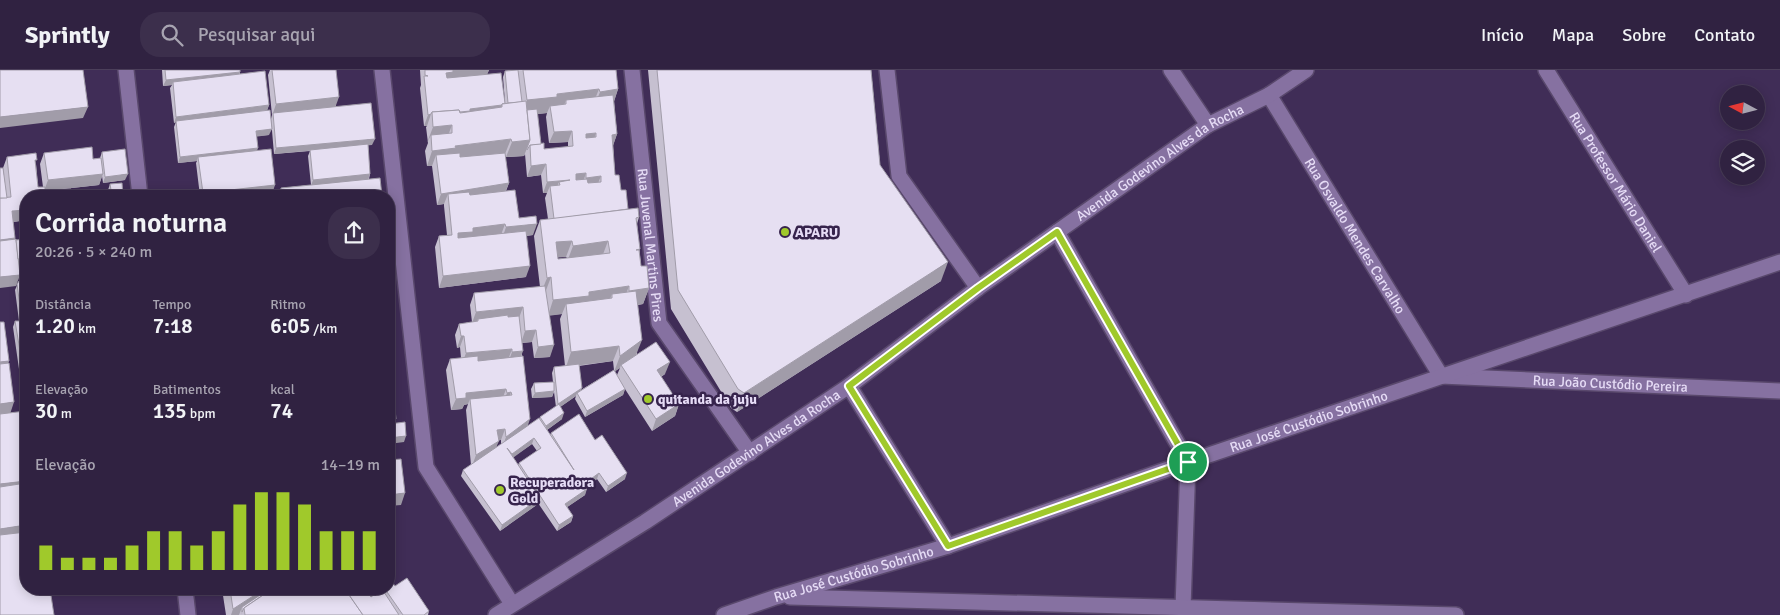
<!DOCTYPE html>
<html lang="pt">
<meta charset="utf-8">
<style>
:root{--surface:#302241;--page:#3c2f4c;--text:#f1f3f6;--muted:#a8a4b1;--line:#4b3f5a;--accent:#a0c92b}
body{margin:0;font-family:Signika,sans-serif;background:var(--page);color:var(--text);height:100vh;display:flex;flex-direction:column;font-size:19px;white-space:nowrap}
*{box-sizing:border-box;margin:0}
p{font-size:16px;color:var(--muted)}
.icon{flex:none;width:28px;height:28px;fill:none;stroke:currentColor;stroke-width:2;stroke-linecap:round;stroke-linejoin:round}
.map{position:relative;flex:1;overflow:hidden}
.side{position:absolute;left:20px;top:120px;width:375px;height:405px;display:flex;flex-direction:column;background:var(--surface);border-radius:20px;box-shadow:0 2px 12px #0003,0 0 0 1px var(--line)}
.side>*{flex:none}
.needle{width:32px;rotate:277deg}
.tools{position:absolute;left:1720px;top:15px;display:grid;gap:10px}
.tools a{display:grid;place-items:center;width:45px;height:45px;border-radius:50%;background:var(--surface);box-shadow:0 2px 12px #0003,0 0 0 1px var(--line);font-size:25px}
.pin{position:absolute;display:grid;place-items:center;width:42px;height:42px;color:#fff;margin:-21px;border:2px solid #fff;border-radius:50%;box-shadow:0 1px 5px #0007}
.round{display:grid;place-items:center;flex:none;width:52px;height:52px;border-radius:20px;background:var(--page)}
.summary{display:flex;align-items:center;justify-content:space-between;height:85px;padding:0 15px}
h1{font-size:28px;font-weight:600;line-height:38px}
.figures{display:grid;grid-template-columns:repeat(3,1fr);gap:8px;height:85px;padding:5px 15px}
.figures div{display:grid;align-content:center}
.figures b{font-size:21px;font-weight:600}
.figures small{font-size:14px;font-weight:400}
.figures p{font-size:14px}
.chart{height:140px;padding:10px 15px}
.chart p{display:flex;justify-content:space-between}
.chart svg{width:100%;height:90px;margin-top:5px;stroke:var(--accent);stroke-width:6}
header{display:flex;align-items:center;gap:30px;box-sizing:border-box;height:70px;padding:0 25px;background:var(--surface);border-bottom:1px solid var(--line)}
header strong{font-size:24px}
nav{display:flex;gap:28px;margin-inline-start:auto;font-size:18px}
.search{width:350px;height:45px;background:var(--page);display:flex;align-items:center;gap:12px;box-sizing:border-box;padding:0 18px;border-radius:20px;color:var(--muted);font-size:19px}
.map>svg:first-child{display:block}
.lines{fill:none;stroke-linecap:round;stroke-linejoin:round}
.minor-casing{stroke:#59486c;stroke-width:18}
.minor{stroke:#8671a1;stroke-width:15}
.wall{fill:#c6c0d0;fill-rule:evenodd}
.shaded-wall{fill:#a19ca9}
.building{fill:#e6dff2;stroke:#a19ca9;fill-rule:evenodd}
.route-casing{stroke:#fff;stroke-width:10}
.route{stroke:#a0c92b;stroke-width:6}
.poi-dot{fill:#a0c92b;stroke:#36234c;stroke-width:2}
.labels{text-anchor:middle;stroke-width:5;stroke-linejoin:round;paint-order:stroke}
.street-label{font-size:14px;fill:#e6dcf6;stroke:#36234c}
.poi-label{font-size:14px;font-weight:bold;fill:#e6dcf6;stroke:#36234c;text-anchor:start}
</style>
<header>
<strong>Sprintly</strong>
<div class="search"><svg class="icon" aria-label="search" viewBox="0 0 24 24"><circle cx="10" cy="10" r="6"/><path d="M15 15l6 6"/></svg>Pesquisar aqui</div>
<nav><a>Início</a><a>Mapa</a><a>Sobre</a><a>Contato</a></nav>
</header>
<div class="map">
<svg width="1780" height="545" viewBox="0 0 1780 545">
<rect width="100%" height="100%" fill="#402d57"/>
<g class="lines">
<g class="minor-casing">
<g id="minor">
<polyline points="126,0 140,126"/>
<polyline points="382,0 426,397 512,534"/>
<path id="s1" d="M632 0 659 253 750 383"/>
<polyline points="887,0 899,106 978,218"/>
<polyline points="1171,0 1208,55"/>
<path id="s2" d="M1546 0 1686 225"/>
<path id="s3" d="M1269 25 1441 306 1780 321"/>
<polyline points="1057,162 1188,392 1183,538"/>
<polyline points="849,316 948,476"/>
<polyline points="185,519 188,545"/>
<polyline points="790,527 1456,545"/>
<path id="s4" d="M496 545 645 452 849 316 978 218 1208 55 1269 25 1306 0"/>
<path id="s5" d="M724 545 776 527 948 476 1188 392 1780 192"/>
</g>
</g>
<use href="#minor" class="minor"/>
</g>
<g class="wall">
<polygon points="162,0 240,0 240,4 269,35 267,40 269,65 257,66 257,81 276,126 200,126 196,93 197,91 178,93 174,57 176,52 174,53 170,18 172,15 163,16"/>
<polygon points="270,0 336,0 336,37 372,75 368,75 370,104 369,109 382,126 279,126 279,124 281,118 311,115 308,86 310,81 274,84 271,49 272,45 268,5"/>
<path d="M420 0H489L487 4 505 33 503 7 505 1 515 0H616L618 19 614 31 617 64 613 75 615 105 628 139 639 147 637 154 641 196 649 218 643 234 638 235 637 284 665 304 661 307 679 334 675 346 652 361 625 319 623 325 585 347 575 329 576 326 560 337 562 349 547 360 550 365 551 363 595 370 625 409 606 422 597 409 586 417 585 425 567 437 573 446 571 452 557 461 538 433V434L500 461 461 406 463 400 471 395 466 340 468 334 464 335 462 339 451 340 446 300 450 289 461 288 460 277 457 278 455 265 459 254 472 252 470 235 474 223 540 217 534 166 540 150 548 149 545 128 547 123H543L541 105 527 107 525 84 524 86 506 87 505 84 509 113 506 121 519 148 533 165 526 166V207L439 218 435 177 439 166 447 165 444 136V134L437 135 432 96H427L425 81 428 73 426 57 427 56H424L420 18 421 15ZM547 43 546 47 549 73 568 72V77L544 79 541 74 537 44ZM558 187H566L567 188 558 189ZM562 244 560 249 565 296 554 297 552 303 553 312 534 313 531 319 532 328 552 327 554 322 556 337 540 347 539 349 528 356 522 286V273L532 272 534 288 550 287V245ZM613 291 614 300 581 320 579 296ZM620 298 617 305 615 301ZM498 370H501V374L496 378ZM532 374 537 381 519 393 518 395 513 387Z"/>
<polygon points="648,0 871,0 880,95 941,211 737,342 731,338 671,239"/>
<polygon points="102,82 125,110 103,113 102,106 99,115 45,121 45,122 72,125 108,120 110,114 123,126 26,126 26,150 13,152 15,168 15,169 26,194 19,195 16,216 3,98 7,87 36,94 38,117 43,117 40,94 44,83 93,89 100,88"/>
<polygon points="19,211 26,299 19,299 13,257 15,251 19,251 15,220"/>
<polygon points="395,516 429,541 428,545 226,545 222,519 369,519 366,520 371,527 379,522 380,519 389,519"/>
</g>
<g class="shaded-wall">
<polygon points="453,0 489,0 487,5 442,14 446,3"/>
<polygon points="240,2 238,8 173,12 172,15 163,16 166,10"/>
<polygon points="599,19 593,34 566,34 566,30 563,38 550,36 547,43 521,46 527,30 557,24"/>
<polygon points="618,19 613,35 594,37 600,22"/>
<polygon points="339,27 335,38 273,43 276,34"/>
<polygon points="269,35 267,41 176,51 176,52 174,53 176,47"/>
<polygon points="502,35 498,46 433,55 470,39"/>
<polygon points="88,37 83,48 0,58 0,47"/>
<polygon points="431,44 427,56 424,56 428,45"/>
<polygon points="452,55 446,71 431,65 427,73 433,57"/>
<polygon points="272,59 269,65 254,67 256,61"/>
<polygon points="572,61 568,72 549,73 554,62"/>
<polygon points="596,63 592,75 582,75 586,64"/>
<polygon points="617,64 613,76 612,65"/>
<polygon points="375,69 372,75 274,84 276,78"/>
<polygon points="511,69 505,84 451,91 436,85 432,96 427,96 432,81 455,76"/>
<polygon points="530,70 524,86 506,87 512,72"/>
<polygon points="258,78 256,84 198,87 197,91 178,93 180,87"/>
<polygon points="546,94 541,105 527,107 531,96"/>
<polygon points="586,103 582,115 572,115 576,104"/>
<polygon points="103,104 99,115 44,121 48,110"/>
<polygon points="128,104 125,110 103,113 105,107"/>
<polygon points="370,104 368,110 311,116 313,110"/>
<polygon points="601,106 596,118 582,120 586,108"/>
<polygon points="570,110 560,115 559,112 555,122 550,116 547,123 543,123 547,112"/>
<polygon points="509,113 504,125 449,133 448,124 444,134 437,135 441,124"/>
<polygon points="275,115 273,121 224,126 201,126 203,123"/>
<polygon points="26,140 26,150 8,153 12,141"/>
<polygon points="505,154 501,165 454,175 458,163 473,158"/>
<polygon points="537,154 533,165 502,169 506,157"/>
<polygon points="15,168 11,179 0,180 0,170"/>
<polygon points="572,171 566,187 551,188 556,172"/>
<polygon points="608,171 602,187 567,192 573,176"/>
<polygon points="26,188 26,194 15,195 17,189"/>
<polygon points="948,192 941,211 737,342 744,323"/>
<polygon points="530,196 526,207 439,218 443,206"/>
<polygon points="20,205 16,216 0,218 0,207"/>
<polygon points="551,207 545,223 541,223 547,208"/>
<polygon points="629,216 623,232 612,228 612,224 608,234 566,234 562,244 548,246 553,230 589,222"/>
<polygon points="649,218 643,234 624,237 629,221"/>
<polygon points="392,228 389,234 389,229"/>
<polygon points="523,237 519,248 478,249 476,253 472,253 476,242"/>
<polygon points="536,260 532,272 521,273 525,261"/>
<polygon points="461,266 464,266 460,277 457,278"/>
<polygon points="642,270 636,285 621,295 620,298 614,302 620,286"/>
<polygon points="554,275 550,287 534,288 538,277"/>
<polygon points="619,276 613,291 566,297 571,282"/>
<polygon points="512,279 508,290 462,294 466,283"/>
<polygon points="523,281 519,292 508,293 512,282"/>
<polygon points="9,291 5,302 0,303 0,292"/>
<polygon points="670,292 665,304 653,312 657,300"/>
<polygon points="22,293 26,293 26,299 19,299"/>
<polygon points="582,318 579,324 577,323 576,326 556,340 558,334"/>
<polygon points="506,319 502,330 470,329 468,334 464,335 462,339 451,340 456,329 466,323"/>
<polygon points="625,319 623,325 585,347 587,341"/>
<polygon points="554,321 552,327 532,328 535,323"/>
<polygon points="511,322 507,334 503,334 507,323"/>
<polygon points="14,332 10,344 0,345 0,334"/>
<polygon points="679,334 675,346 652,361 656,349"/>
<polygon points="564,343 562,349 544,362 546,356"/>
<polygon points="396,349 394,355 389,356 389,350"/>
<polygon points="530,349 526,361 502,378 506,367"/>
<polygon points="505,359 501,370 493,371 497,360"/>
<polygon points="406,366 404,372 389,374 389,368"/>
<polygon points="534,368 532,374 510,390 512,384"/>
<polygon points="499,371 494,382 472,396 476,385"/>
<polygon points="599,403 597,409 581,420 584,414"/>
<polygon points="627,403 625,409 606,422 608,416"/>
<polygon points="26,411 26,416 0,420 0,414"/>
<polygon points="587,419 585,425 563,440 565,434"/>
<polygon points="405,423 401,435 389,436 389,425"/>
<polygon points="540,428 538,434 500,461 502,455"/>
<polygon points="573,446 571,452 557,461 559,455"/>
<polygon points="26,455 26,466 0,470 0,459"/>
<polygon points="264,519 283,519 244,538 241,545 242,542 242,537 239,545 231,545 233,539"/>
</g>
<g class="building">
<polygon points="0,0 83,0 88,37 0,47"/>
<polygon points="165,0 240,0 240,2 166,10"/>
<polygon points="272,0 336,0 339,27 276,34"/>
<polygon points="425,0 453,0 453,2 446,3 447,8 501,3 505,33 502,34 502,35 470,39 470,41 460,42 459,40 432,42 431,44 428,45 424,6 428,6 425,5"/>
<polygon points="518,0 522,32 508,33 505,1"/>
<polygon points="523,0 616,0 618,19 600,22 599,19 557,24 557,27 527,30"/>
<polygon points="657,0 871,0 880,95 948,192 744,323 738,319 678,220"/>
<polygon points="265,1 269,35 176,47 173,12"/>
<path d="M613 25 617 64 612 65 615 105H619L621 120H626L628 139 554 149 550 116 560 115 559 112 570 110 547 112 546 94 531 96 530 75 544 73V79L573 76 572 61 554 62 550 36 566 34V30ZM596 63V67L586 68V64ZM586 103V108L601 106V112L588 113 587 109 576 110V104Z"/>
<polygon points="526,31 530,70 512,72 511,69 455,76 456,78 432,81 431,65 452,63 452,55 433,57 432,42 459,40 460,43 502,37 502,34"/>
<polygon points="371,33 375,69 276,78 273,43"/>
<polygon points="537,39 541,74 530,75 527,80 527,78 530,70 527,40"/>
<polygon points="270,40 272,59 256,61 258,78 180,87 176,51"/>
<polygon points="368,74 370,104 313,110 310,80"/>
<polygon points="92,77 93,89 101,88 103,104 48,110 44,83"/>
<polygon points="125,79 128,104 105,107 102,82"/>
<polygon points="271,79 275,115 203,123 198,87"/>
<polygon points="36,83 37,90 35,90 38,117 45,117 45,122 71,119 72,125 111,120 110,114 122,113 123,126 26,126 26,140 12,141 15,168 0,170 0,128 11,127 7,87"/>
<polygon points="460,83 460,87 505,83 509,113 441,124 436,85"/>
<polygon points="0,98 3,98 7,128 0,128"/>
<polygon points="380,108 382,126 282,126 281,118"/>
<polygon points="275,120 276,126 215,126"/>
<polygon points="515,120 519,148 536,146 537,154 506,157 505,154 473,158 473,162 458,163 458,168 526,161 530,196 443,206 439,166 452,165 448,124 469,122 470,125"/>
<path d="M638 138 639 147 636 148 640 179 636 180H639L641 196H647L649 218 629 221V216L589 222V226L553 230 551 207 547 208 540 150ZM572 171 573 176 608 171 610 183 558 189 556 172Z"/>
<polygon points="16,169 20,205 0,207 0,171"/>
<polygon points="26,169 26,188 18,189 16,170"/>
<polygon points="389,201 392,228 389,229"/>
<polygon points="26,210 26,293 22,293 15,251 22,251 17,214 19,211"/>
<polygon points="545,216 554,275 538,277 536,260 525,261 523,237 476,242 474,223"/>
<polygon points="636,221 642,270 620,286 619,276 571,282 566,234 612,228 612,224"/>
<polygon points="508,245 508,247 519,246 523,281 512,282 512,279 466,283 464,266 461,266 459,254 478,251 478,249"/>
<polygon points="0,252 4,252 9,291 0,292"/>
<polygon points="656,272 670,292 657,300 679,334 656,349 621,295"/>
<polygon points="478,286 478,291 523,286 530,349 506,367 505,359 497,360 499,371 476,385 470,329 512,325 511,322 507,323 506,319 466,323 466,328 456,329 450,289"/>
<polygon points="9,293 14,332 0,334 0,294"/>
<polygon points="579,294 582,318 558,334 554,297"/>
<polygon points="614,300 625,319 587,341 577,323"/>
<polygon points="389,310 392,310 396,349 389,350"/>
<polygon points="554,312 554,321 535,323 534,313"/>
<polygon points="559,334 564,343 546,356 540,347"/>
<polygon points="26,341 26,411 0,414 0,344"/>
<polygon points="579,344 595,370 602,365 627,403 608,416 599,403 584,414 587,419 565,434 573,446 559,455 519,393 541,378 534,368 512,384 507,378 540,428 502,455 463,400 539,348 574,400 551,363"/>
<polygon points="405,352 406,366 389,368 389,354"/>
<polygon points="401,389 405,423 389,425 389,390"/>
<polygon points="26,413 26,455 0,459 0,417"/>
<polygon points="26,462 26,519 50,519 54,545 0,545 0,465"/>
<polygon points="389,508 395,516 407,508 429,541 424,545 403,545 385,519 389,519"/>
<polygon points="230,519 264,519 233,539"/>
<polygon points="269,519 272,519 244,538 242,542 242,537"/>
<polygon points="272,519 345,519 363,545 245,545 244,538"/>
<polygon points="345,519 365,519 371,527 382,519 399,545 363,545"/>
</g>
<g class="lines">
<g class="route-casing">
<polygon id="route" points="1057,162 1188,392 948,476 849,316 978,218"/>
</g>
<use href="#route" class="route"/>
</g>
<g class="poi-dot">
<circle cx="785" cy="162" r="5"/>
<circle cx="648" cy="329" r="5"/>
<circle cx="500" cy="420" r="5"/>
</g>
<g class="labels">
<g class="street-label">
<text dy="5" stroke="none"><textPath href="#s4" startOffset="804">Avenida Godevino Alves da Rocha</textPath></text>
<text dy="5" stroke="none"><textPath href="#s2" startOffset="132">Rua Professor Mário Daniel</textPath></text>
<text dy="5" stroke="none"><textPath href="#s3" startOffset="165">Rua Osvaldo Mendes Carvalho</textPath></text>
<text dy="5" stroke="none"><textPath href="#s1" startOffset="176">Rua Juvenal Martins Pires</textPath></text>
<text dy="5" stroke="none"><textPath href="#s3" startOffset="499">Rua João Custódio Pereira</textPath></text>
<text dy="5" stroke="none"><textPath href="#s5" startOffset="616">Rua José Custódio Sobrinho</textPath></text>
<text dy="5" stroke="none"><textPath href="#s4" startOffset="309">Avenida Godevino Alves da Rocha</textPath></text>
<text dy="5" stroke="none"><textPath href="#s5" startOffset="136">Rua José Custódio Sobrinho</textPath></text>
</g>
<g class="poi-label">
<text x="795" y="167">APARU</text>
<text x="658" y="334">quitanda da juju</text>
<text x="510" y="417">Recuperadora<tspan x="510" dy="16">Gold</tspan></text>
</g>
</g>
</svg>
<div class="tools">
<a><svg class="needle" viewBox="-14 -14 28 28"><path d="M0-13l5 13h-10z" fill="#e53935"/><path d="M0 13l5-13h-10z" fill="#a8a4b1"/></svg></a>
<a><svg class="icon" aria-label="layers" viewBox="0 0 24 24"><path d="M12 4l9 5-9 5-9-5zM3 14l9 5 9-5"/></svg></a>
</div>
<div class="pin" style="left:1188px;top:392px;background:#1e9e55"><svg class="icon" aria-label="arrive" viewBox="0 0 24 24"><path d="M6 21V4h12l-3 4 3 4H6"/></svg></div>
<section class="side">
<div class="summary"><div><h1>Corrida noturna</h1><p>20:26 · 5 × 240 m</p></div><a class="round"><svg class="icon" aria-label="share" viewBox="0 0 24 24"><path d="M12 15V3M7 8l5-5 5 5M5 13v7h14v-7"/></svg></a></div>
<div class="figures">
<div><p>Distância</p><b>1.20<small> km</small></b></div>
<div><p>Tempo</p><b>7:18</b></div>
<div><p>Ritmo</p><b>6:05<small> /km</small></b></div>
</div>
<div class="figures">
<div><p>Elevação</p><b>30<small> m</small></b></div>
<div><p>Batimentos</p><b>135<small> bpm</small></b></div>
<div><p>kcal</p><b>74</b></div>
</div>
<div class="chart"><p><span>Elevação</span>14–19 m</p>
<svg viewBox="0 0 160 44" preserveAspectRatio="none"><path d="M5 44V32M15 44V38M25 44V38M35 44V38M45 44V32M55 44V25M65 44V25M75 44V32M85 44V25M95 44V12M105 44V6M115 44V6M125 44V12M135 44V25M145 44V25M155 44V25"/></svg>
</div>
</section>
</div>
